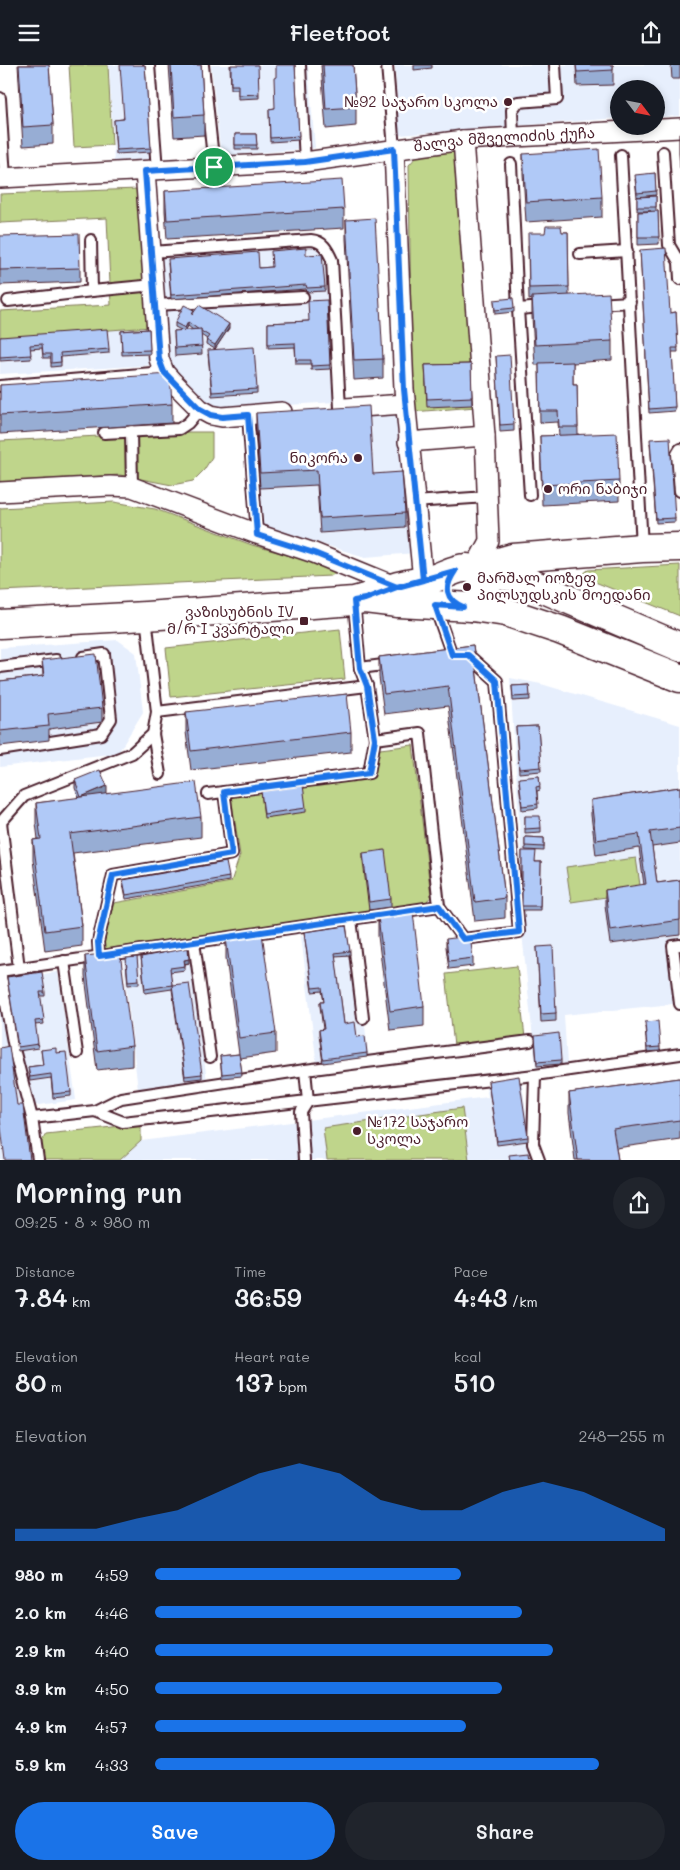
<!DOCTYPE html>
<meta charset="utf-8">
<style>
:root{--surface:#171b24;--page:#20242c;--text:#f1f3f6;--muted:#9ea1a6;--accent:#1a73e8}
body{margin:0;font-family:Mali,"Noto Sans Georgian",sans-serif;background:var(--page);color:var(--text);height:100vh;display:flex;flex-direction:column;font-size:19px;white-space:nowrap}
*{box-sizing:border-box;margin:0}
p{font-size:16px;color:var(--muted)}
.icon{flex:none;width:28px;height:28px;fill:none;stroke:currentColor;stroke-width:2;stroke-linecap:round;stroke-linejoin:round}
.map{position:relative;height:1095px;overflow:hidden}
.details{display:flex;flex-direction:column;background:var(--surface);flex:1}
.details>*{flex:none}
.needle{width:32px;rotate:122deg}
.tools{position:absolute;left:610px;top:15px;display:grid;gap:10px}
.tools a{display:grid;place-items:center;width:55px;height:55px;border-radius:50%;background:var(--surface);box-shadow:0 2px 8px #0003;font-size:25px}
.pin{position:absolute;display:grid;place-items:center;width:42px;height:42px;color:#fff;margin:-21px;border:2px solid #fff;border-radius:50%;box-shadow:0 1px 5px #0007}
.round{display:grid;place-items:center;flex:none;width:52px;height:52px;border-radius:26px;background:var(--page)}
.head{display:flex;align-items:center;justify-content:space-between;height:85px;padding:0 15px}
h1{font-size:28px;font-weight:600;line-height:38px}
.figures{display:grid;grid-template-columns:repeat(3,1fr);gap:8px;height:85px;padding:5px 15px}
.figures div{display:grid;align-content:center}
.figures b{font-size:25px;font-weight:600}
.figures small{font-size:14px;font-weight:400}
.figures p{font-size:14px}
.chart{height:140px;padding:10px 15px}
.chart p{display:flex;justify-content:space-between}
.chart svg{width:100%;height:90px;margin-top:5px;fill:var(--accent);opacity:.7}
.action{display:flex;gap:10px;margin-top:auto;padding:10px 15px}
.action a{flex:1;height:58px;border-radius:30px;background:var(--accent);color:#fff;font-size:20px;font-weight:600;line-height:58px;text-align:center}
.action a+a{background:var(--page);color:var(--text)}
ul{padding:0 15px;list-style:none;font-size:16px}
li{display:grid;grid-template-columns:80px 60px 1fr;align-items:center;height:38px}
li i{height:12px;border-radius:6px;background:var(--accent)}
header{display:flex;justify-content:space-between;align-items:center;height:65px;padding:0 15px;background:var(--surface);font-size:22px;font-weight:600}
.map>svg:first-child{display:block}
.built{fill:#e7effd}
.green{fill:#bfd58b;stroke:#847a5b}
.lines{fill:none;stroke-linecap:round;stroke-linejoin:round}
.service-casing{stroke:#4a1f2b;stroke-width:14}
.minor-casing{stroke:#4a1f2b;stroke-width:22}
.secondary-casing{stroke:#4a1f2b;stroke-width:31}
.service{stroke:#fff;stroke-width:10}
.minor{stroke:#fff;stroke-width:19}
.secondary{stroke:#fff;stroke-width:28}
.wall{fill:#97add4;stroke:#4a1f2b;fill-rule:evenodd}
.shaded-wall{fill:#7b8dad;stroke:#4a1f2b}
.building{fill:#b0c9f7;stroke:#4a1f2b}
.route-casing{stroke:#fff;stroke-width:10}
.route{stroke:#1a73e8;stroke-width:6}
.poi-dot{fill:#4a1f2b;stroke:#fff;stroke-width:2}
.labels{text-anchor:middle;stroke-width:5;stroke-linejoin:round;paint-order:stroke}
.poi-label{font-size:15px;fill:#4a1f2b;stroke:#fff;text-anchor:end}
.street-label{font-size:15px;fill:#4a1f2b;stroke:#fff}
</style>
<header><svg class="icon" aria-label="menu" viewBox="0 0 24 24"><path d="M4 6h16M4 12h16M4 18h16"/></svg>Fleetfoot<svg class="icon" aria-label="share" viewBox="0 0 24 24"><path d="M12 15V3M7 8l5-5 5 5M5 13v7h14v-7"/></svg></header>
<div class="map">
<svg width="680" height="1095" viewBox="0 0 680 1095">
<rect width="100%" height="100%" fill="#fff"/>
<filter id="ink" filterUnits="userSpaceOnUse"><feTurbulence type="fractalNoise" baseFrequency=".02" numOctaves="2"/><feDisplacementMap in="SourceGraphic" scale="10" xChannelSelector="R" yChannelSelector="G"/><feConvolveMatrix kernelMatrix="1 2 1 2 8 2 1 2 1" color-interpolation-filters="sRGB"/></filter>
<g filter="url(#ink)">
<g class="built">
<polygon points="109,0 147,0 154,96 114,99"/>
<polygon points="211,0 308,0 315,83 221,91"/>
<polygon points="395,0 680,0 680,51 656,52 656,24 619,24 619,53 399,70"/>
<polygon points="316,182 329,198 336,337 239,343 220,343 200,336 168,305 157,191"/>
<polygon points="151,262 154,300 0,309 0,273"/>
<polygon points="400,346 415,488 365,492 262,461 254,357"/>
<polygon points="118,575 136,588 143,647 118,688 0,702 0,583"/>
<polygon points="510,613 541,619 680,660 680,909 670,911 673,939 564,950 567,999 536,1003 518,829 521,785"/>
<polygon points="353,864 369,994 317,1001 301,871"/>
<polygon points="191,885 207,1017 138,1025 123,894"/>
<polygon points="58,907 76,1035 24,1042 31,1095 0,1095 0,915"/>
<polygon points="521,1014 534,1095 120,1095 141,1076 488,1032 485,1019"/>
</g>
<g class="green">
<polygon points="69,0 108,0 112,80 74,82"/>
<polygon points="429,86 451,86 458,93 476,342 412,347 409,100 417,91"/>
<polygon points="138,124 151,262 0,273 0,246 111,240 107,153 0,158 0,129"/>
<polygon points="179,367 212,367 212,392 204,405 193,416 172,420 120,410 0,417 0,376"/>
<polygon points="114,437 155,444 252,480 334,503 336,507 331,511 0,526 0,443"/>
<polygon points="680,500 680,551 585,513 583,509 588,505"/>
<polygon points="340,564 345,614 171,632 166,583"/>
<polygon points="413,680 431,831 424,840 104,884 103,877 114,838 231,817 240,790 231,731 373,711 380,684"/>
<polygon points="636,793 641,827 571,837 566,802"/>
<polygon points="517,901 525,973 454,981 446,909"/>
<polygon points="462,1043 469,1095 327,1095 323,1063"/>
<polygon points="141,1059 141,1076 120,1095 40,1095 38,1083 46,1069"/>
</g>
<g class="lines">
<g class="service-casing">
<g id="service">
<polyline points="149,0 157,105"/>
<polyline points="203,0 214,102"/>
<polyline points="300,0 305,97"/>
<polyline points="387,0 394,84"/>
<polyline points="0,33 5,113"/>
<polyline points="513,72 512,45 518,37 557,34 555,0"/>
<polyline points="663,87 669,180 679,197 680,214"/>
<polyline points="621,90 642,482"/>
<polyline points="511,99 518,244 530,430"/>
<polyline points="91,175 92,226 154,220"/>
<path d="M152 187 311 175C323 176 327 184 332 195L340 343"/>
<polyline points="580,189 627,186"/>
<polyline points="8,236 92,226"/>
<polyline points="596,239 630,237"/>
<polyline points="155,240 303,232"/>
<polyline points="518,244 544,242"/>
<polyline points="0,321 164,307"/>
<polyline points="248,350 257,469"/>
<polyline points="131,366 132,422"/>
<polyline points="104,368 179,364 188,358 200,344"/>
<polyline points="680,384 677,389 680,426"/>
<polyline points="414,437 487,432"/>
<polyline points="435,542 452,590"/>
<polyline points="0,602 56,595"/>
<polyline points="360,603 391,599"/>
<polyline points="157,647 367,621"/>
<polyline points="153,669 160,709"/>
<polyline points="0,685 101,669 111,654 104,589 83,592"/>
<polyline points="208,729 369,708 375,674"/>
<polyline points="439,841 463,874 519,867 497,616 468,590 465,590"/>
<polyline points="351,854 363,953"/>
<polyline points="194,877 210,992"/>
<polyline points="680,880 673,881 680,939"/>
<polyline points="99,891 98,877 113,810 232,789 224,727"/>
<polyline points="64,896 77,988"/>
<polyline points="19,903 1,757 24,731 132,688 153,669 157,647 146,552"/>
<polyline points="95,1046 123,1057 535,1010"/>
<polyline points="32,1053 95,1046 121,1033 305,1005 530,976"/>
<polyline points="38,1095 32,1053 15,988 0,906 439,841 420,668 375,674 367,621 360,603 354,537"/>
<polyline points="304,1095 301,1047 308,1036 305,1005"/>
<polyline points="539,1095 533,1079 535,1010 680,989"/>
</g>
</g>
<g class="minor-casing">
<g id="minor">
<polyline points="463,75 485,371 489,476 474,504"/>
<polyline points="394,84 404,324 423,515"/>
<polyline points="145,106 159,294 164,307 173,317 200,344 211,350 222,352 282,347"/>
<path id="s1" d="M0 113 305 97 463 75 680 63"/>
<polyline points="345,343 405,339"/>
<polyline points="408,377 485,371"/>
<polyline points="0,427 110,421 132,422 257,469 314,488 397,522"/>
</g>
</g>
<g class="secondary-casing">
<g id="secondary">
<polyline points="478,503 513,493 642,483 680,482"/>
<polyline points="481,509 516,512 680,582"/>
<polyline points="472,542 506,547 560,565 680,613"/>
<path d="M0 559 146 551 354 536C369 533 383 526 398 521 409 518 421 517 432 514 442 511 456 503 465 503 478 502 488 513 486 525 485 534 479 538 472 542L398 538 365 534"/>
</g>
</g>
<use href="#service" class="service"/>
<use href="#minor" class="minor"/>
<use href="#secondary" class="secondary"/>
</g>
<g class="wall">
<polygon points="18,0 49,0 53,60 53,79 23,81"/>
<polygon points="145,0 151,87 116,89 114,55 123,54"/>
<polygon points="169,0 201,0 204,50 204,70 174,72"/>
<polygon points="230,0 259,29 259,33 238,34 238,24 231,24"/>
<polygon points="295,0 299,75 270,77 269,44 275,43"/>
<polygon points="321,0 353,0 356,42 356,61 326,64"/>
<polygon points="414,0 432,0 432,3 414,5"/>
<polygon points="576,0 613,0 613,20 577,21"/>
<polygon points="671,0 680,0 680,14 672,14"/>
<polygon points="679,68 680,68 680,103 679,88"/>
<polygon points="235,69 256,69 257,84 235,84"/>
<polygon points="523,89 602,132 602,152 526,157 523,109"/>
<polygon points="655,108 656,130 637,132 635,114"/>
<polygon points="165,126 344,144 344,163 167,174 165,146"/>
<polygon points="656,131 656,146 658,146 659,179 638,180 638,147 651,146 637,146 637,132"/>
<polygon points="346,155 383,294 383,313 354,315 346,174"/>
<polygon points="562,167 568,167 569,230 612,276 612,295 573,298 573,319 577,319 578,370 619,416 619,436 542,440 540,371 559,371 558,357 540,358 539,300 535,300 532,252 532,234 529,235 528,180"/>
<polygon points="0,171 80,203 80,217 0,220"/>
<polygon points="640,185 670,248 676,247 678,287 672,287 675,346 649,348"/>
<polygon points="306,190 325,222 325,226 307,227 306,224 171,234 168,198 259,203 272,202"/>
<polygon points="327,235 330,304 311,305 311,299 296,299 295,282 268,283 268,258 309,256"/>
<polygon points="494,235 514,243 514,247 495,249"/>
<path d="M194 248 229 263 215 284 206 279 207 274 201 270 202 289 175 291 174 266H183L175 262V258ZM188 261 193 265 185 266Z"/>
<polygon points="149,264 150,289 122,290 121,266"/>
<polygon points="0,272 109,284 109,288 61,292 61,301 51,302 51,293 43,293 42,283 30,284 31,294 0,296"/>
<polygon points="208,289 257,324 257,328 212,331"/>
<polygon points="496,291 514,359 514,366 500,367"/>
<polygon points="471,299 472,340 427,342 425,300"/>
<polygon points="0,320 172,339 172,358 0,369"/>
<polygon points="256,348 373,409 405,448 405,462 320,468 317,420 260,423 256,363"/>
<polygon points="650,378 675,453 675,457 656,458"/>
<polygon points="473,580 505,833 505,853 475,856 448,641 384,649 379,612 379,592"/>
<polygon points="42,595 102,643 102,657 49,664 49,675 0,681 0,616 43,611"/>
<polygon points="529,620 530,635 513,636 512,621"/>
<polygon points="186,647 351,667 351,687 191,705 186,667"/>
<polygon points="538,661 541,706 519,708 516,662"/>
<polygon points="539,711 540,725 537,726 538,743 522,745 519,717"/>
<polygon points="75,715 107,729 201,752 201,772 73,788 82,861 82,881 45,886 33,795 33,775 38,774 36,758 36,738 79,733 75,723"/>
<polygon points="680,722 680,778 652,782 657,818 680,815 680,870 610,879 605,840 605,825 644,820 639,783 596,790 591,750 591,735"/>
<polygon points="261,726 306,743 306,747 264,753"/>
<polygon points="525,751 541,763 541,767 525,768"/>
<polygon points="525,772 544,773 544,786 525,785"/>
<polygon points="522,786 536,797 541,797 540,845 522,845"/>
<polygon points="363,788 391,834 391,842 369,845 363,796"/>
<polygon points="229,812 229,816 126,834 123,819 123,815"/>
<polygon points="378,852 424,941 424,961 390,965 378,871"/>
<polygon points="304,867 350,886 350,890 335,891 344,959 357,972 367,988 367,992 323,998 319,969 319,965 323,964 320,941 320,937 324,937 322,926 312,927"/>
<polygon points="226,873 276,968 276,988 240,993 242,1011 222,1013 220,991 239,989 226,893"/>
<polygon points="446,874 473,893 473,901 449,904 446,882"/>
<polygon points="537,882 556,948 556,956 541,957"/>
<polygon points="85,891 132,981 132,1001 97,1005 85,911"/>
<polygon points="141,892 189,898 185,899 185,905 170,907 172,920 202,1009 202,1013 185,1015 172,924 145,928"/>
<polygon points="126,897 139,915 139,919 128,920"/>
<polygon points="7,912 45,927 45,931 40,931 44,959 35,960 38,983 18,986"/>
<polygon points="645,961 660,982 660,986 647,987"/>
<polygon points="535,975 561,995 561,999 537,1001"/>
<polygon points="41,985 56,988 71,1027 71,1031 53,1033 51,1013 30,1016 28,1002 43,1000"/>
<polygon points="680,1013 680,1074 616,1083 618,1095 575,1095 569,1048 569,1028"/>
<polygon points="488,1016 528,1072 528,1076 497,1080"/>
</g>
<g class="shaded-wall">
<polygon points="188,257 188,261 185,267 185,263"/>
<polygon points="229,259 229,263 215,284 215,280"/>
<polygon points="107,721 107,729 81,739 81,732"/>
<polygon points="189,894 189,898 184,899 184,895"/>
</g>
<g class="building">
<polygon points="19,0 49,0 53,60 23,62"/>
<polygon points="120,0 145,0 151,83 116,85 114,55 124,54"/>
<polygon points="171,0 201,0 204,50 174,52"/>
<polygon points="231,0 258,0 259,29 238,30 238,20 231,20"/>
<polygon points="276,0 295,0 299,71 270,73 269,44 275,43 274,13 276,12"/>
<polygon points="323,0 353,0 356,42 326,44"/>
<polygon points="576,0 613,0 613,5 577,7"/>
<polygon points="235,69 256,69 257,80 235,80"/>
<polygon points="599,84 602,132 526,137 523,89"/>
<polygon points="655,108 656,126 637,128 635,110"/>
<polygon points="342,115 344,144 167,155 165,126"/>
<polygon points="656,131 656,142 637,142 637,132"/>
<polygon points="658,146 659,172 638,172 638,147"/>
<polygon points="375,153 383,294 354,295 346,155"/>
<polygon points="546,161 561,161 562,167 568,167 569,222 529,223 528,168 545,168"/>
<polygon points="79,169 80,203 0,205 0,171"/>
<polygon points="306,183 306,190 322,189 325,222 307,223 306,220 171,230 168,194 258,187 259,203 272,202 271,186"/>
<polygon points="666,183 670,248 676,247 678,283 672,283 675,342 649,344 640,185"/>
<polygon points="609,228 612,276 535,280 532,232"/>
<polygon points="513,233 514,243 495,245 494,235"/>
<polygon points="327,235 330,300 311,301 311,295 296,295 295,278 268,279 268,258 309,256 308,236"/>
<polygon points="184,240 194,245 192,250 199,240 229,259 215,280 206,275 209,271 201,266 201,264 199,265 188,257 185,263 175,258"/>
<polygon points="107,264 109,284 60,288 61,297 51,298 51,289 43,289 42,279 30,280 31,290 0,292 0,272"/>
<polygon points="149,264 150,285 122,286 121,266"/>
<polygon points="201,264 202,281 175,283 174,266"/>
<polygon points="254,282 257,324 212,327 208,285"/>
<polygon points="510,290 514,359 500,360 496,291"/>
<polygon points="573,297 573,319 577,319 578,362 559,362 558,346 540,346 539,298"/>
<polygon points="471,299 472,332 427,334 425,300"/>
<polygon points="170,309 172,339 0,350 0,320"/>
<polygon points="369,341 373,409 402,407 405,448 320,453 317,405 260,408 256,348"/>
<polygon points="617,368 619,416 542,420 540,371"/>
<polygon points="670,373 675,453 656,454 650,374"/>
<polygon points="473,580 505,833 475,837 448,621 384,629 379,592"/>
<polygon points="96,589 102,643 48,649 49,661 0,666 0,616 44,611 42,595"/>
<polygon points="529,620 530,631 513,632 512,621"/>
<polygon points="347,629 351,667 191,686 186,647"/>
<polygon points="538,661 541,702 519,704 516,662"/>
<polygon points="100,705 107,721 81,732 75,715"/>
<polygon points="539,711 540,721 536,722 538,739 522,741 519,713"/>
<polygon points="196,717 201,752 70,769 82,861 45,866 33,775 41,774 36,738"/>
<polygon points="303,720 306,743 264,749 261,726"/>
<polygon points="680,722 680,763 650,767 657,818 680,815 680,855 610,865 605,825 646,819 639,769 596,775 591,735"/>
<polygon points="525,751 540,751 541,763 525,764"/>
<polygon points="525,772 544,773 544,782 525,781"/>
<polygon points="385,785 391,834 369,837 363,788"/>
<polygon points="522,786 536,786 535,797 541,797 540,841 522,841"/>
<polygon points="226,797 229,812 126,830 123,815"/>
<polygon points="413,847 424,941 390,946 378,852"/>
<polygon points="346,861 350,886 335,888 344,959 355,957 357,972 365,971 367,988 323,994 319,965 324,964 320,937 324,937 322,922 312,923 304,867"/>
<polygon points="262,868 276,968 239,973 226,873"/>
<polygon points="470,871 473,893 449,896 446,874"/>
<polygon points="553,881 556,948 541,949 537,882"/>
<polygon points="188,883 189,894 184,895 185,901 170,903 172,920 189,918 202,1009 185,1011 172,920 145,924 141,892"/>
<polygon points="120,887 132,981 97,986 85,891"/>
<polygon points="137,892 139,915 128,916 126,893"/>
<polygon points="42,907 45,927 40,927 44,955 35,956 38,979 18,982 7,912"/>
<polygon points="658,956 660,982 647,983 645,957"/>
<polygon points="559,968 561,995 537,997 535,971"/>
<polygon points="9,981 17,1040 23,1040 30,1095 5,1095 0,1054 0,983"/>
<polygon points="56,983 56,988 66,987 71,1027 53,1029 51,1009 30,1012 28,1002 43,1000 41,985"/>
<polygon points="239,989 242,1007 222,1009 220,991"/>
<polygon points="519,1011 528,1072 497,1076 488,1016"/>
<polygon points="680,1013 680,1055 613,1064 618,1095 578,1095 569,1028"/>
<polygon points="528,1088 529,1095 510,1095 509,1090"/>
</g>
</g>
<g class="lines" filter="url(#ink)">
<g class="route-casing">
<path id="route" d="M214 102 305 97 394 84 404 324 423 515 397 522 365 534 354 536 360 603 367 621 375 674 369 708 224 727 232 789 113 810 98 877 99 891 439 841 463 874 519 867 497 616 468 590H452L435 540 463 542C445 534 444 522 455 506L397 522 314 488 257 470 248 350 222 352 211 350 200 344 164 307 159 294 145 106 214 102"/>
</g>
<use href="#route" class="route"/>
</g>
<g class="poi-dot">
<circle cx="508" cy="37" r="5"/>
<circle cx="358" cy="393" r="5"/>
<circle cx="548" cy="424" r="5"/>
<circle cx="467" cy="522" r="5"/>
<rect x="299" y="551" width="10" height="10" rx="2.5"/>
<circle cx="357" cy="1066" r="5"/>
</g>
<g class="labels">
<g class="poi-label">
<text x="498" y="42">№92 საჯარო სკოლა</text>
<text x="348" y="398">ნიკორა</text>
<text x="558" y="429" text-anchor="start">ორი ნაბიჯი</text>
<text x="477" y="518" text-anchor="start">მარშალ იოზეფ<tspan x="477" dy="17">პილსუდსკის მოედანი</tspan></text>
<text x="294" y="552">ვაზისუბნის IV<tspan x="294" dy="17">მ/რ I კვარტალი</tspan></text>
<text x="367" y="1062" text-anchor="start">№172 საჯარო<tspan x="367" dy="17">სკოლა</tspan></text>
</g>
<g class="street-label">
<text dy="5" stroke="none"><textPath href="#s1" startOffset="506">შალვა მშველიძის ქუჩა</textPath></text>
</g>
</g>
</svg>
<div class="tools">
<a><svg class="needle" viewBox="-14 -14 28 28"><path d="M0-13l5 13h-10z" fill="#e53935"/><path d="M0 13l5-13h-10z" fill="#9ea1a6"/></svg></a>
</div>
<div class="pin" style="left:214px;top:102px;background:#1e9e55"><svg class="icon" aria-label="arrive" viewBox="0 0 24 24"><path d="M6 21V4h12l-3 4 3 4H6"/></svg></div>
</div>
<section class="details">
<div class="head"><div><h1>Morning run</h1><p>09:25 · 8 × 980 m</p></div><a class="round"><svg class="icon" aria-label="share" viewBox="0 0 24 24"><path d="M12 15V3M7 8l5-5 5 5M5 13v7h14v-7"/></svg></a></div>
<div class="figures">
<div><p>Distance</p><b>7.84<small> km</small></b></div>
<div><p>Time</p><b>36:59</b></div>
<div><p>Pace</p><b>4:43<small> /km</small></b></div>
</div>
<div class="figures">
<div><p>Elevation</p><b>80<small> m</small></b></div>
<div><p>Heart rate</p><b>137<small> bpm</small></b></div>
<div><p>kcal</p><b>510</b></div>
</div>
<div class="chart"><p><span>Elevation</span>248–255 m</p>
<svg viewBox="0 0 160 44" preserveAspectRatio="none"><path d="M0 44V38L10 38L20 38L30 33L40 29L50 20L60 11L70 6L80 11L90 24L100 29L110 29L120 20L130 15L140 20L150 29L160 38V44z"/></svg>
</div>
<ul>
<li><b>980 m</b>4:59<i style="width:60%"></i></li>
<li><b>2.0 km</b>4:46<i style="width:72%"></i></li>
<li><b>2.9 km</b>4:40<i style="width:78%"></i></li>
<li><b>3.9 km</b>4:50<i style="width:68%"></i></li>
<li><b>4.9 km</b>4:57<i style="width:61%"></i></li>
<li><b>5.9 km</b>4:33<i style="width:87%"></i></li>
</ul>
<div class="action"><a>Save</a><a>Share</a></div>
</section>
